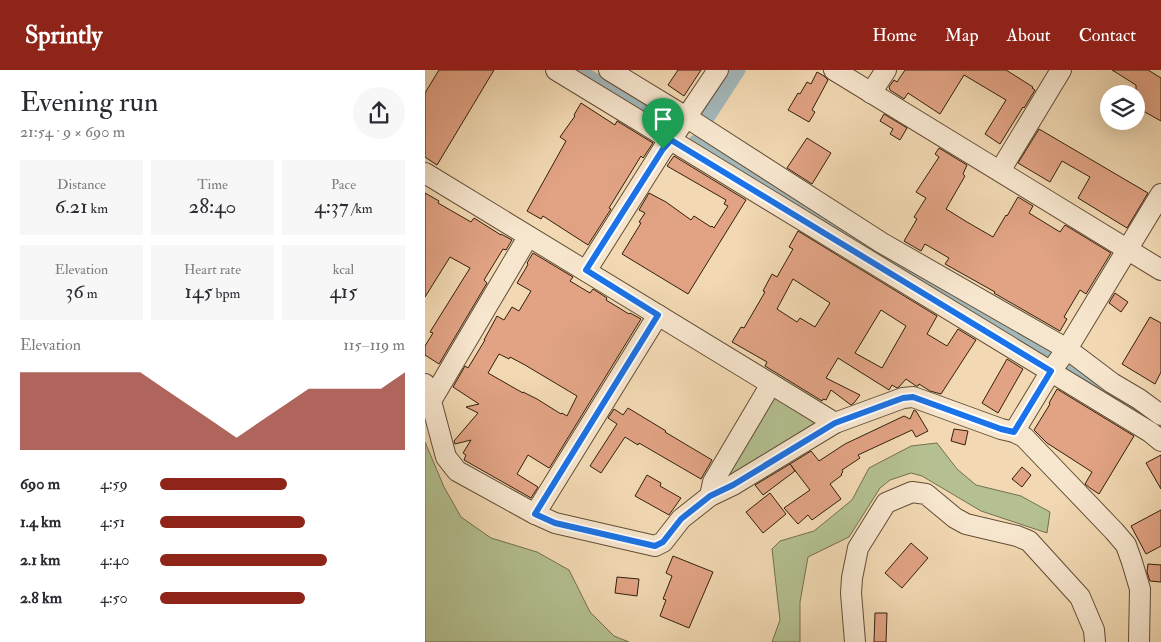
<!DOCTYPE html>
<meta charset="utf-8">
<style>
:root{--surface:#fff;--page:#f7f7f7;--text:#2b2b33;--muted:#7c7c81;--accent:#8f2418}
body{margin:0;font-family:"IM FELL Double Pica",serif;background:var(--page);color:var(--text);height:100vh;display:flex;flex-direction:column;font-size:19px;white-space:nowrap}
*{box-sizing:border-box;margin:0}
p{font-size:16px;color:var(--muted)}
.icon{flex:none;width:28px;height:28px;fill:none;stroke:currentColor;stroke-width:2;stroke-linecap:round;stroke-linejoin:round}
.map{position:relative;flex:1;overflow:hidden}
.panel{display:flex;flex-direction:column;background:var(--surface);width:425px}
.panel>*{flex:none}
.tools{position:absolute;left:675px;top:15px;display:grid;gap:10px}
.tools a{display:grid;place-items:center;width:45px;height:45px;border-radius:50%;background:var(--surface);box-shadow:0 5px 20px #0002;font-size:25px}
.pin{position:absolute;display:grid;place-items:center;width:42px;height:42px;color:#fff;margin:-51px -21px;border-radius:50% 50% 50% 0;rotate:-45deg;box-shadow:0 0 5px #0007}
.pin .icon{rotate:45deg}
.round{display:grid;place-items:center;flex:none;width:52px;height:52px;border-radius:26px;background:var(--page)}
.head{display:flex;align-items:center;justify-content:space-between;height:85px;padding:0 20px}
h1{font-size:28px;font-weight:600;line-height:38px}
.figures{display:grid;grid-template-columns:repeat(3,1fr);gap:8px;height:85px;padding:5px 20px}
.figures div{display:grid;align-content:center;border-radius:0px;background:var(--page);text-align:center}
.figures b{font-size:21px;font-weight:600}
.figures small{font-size:14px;font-weight:400}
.figures p{font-size:14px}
.chart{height:140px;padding:10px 20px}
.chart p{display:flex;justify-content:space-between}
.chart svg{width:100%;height:90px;margin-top:5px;fill:var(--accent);opacity:.7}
ul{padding:0 20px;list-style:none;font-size:16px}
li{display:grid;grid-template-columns:80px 60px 1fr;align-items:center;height:38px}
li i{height:12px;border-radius:6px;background:var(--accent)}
header{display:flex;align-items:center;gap:30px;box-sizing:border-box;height:70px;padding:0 25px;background:var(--accent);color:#fff}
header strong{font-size:24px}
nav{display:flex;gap:28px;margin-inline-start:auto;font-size:18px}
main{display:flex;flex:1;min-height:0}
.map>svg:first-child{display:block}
.green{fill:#b4c091;stroke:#74704e}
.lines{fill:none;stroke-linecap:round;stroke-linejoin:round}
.canal{stroke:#a2b7ba;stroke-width:15}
.building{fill:#e1a384;stroke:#331f0c;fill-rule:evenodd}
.minor-casing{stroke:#634e36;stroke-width:22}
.minor{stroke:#f7e6ce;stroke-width:20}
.route-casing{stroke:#fff;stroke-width:10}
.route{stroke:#1a73e8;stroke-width:6}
</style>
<header>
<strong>Sprintly</strong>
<nav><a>Home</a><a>Map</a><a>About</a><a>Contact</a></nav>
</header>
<main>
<section class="panel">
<div class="head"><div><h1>Evening run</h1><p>21:54 · 9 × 690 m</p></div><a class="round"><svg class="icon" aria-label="share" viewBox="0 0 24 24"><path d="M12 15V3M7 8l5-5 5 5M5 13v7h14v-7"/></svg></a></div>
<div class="figures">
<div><p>Distance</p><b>6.21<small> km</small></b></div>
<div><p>Time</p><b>28:40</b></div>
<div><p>Pace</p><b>4:37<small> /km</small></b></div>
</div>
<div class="figures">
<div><p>Elevation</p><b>36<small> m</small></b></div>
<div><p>Heart rate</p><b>145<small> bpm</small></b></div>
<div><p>kcal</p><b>415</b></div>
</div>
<div class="chart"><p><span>Elevation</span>115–119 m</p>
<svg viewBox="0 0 160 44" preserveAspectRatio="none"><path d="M0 44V6L10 6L20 6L30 6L40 6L50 6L60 14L70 22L80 30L90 38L100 30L110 22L120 14L130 14L140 14L150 14L160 6V44z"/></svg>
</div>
<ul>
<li><b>690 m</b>4:59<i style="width:52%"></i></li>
<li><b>1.4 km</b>4:51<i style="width:59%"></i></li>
<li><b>2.1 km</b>4:40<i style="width:68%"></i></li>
<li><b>2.8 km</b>4:50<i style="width:59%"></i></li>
</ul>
</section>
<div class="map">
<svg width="736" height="572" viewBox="0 0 736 572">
<rect width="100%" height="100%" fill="#f2d9b3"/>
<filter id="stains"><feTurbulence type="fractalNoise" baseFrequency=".004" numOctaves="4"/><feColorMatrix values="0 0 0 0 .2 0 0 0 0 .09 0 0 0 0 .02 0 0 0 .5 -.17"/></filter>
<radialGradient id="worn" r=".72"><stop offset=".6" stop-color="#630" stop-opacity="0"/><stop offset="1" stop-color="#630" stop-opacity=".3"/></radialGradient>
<g class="green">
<polygon points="350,326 390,351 392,354 303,412 297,405"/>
<polygon points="0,372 19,417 36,447 66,468 112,482 144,500 165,542 189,566 204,572 0,572"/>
<polygon points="512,373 532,399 551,415 596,426 625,442 622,463 556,441 497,406 486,403 465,410 455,418 424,467 383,487 375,532 375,572 347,572 355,550 347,479 355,471 389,461 427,430 444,398 486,376"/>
</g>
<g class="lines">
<g class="canal">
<polyline points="152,0 240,53"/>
<polyline points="280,51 313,0"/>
<polyline points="271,72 608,279 727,348"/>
</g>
</g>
<g class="building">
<polygon points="14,0 69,0 12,95 0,87 0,23"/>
<polygon points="253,0 276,0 259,26 243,15"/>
<polygon points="480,0 581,0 608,17 607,18 610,20 599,38 598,37 575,74 560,64 581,30 539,5 515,44 483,23 479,29 465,20 464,17 469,10 472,12"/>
<polygon points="687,0 723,0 736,8 736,51 711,37 711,15"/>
<polygon points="392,2 399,6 403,10 387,40 390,42 384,52 363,40 373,23 375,24 382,12 386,14"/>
<polygon points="156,33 190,55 192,51 228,73 218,88 216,86 184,138 186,139 163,175 118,146 116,149 102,141 141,71 135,67 150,46 149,45"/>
<polygon points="459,44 482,58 475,70 465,64 468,59 455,51"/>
<polygon points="614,59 723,123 702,158 653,128 665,107 637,91 625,112 593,93"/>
<polygon points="382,68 406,83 387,114 362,98"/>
<polygon points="514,78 542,95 538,104 540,106 521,139 542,152 568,167 581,145 582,146 593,127 608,136 604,143 635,162 640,155 686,183 661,224 655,220 639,247 642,249 635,261 569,223 570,222 520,194 524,188 500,174 496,181 479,171 492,149 489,147 501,128 491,122 514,87 510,84"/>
<polygon points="249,86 321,130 263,224 197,184 216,153 214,152 220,143 214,140 224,123 241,132 266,150 269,146 286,157 287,156 289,158 303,136 299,134 301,130 242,96"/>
<polygon points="0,123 14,131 13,133 46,152 49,148 76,165 76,164 87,170 81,180 78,179 59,210 62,213 14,294 0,285 0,276 8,263 5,262 45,198 25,187 0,227"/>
<path d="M373 161 512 246 502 264 522 276 533 259 551 270 516 324 505 321 494 314 493 316H491L481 309 474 317 472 318 467 315 464 320 413 288 401 308 435 325 429 333 426 335 406 320 401 330 398 329 397 331 340 296 342 292 307 272 316 257 319 258 340 222 338 221 347 204 352 207 368 179 364 177ZM368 209 405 233 390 257 375 248 372 252 352 239ZM456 240 481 256 457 298 430 283Z"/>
<path d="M108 183 148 207 145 211 165 223 168 219 182 228 181 230 204 244 205 243 216 249 125 397 124 398 103 385 92 404 113 417 106 428 39 390 41 385 38 383 46 370 30 374 29 371 53 343 41 337 54 334 28 317 40 296 43 298 60 270H59L72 246 79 250 87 237 94 241 106 221 92 213 101 198 103 194 102 193ZM74 284 84 289 85 287 100 295 152 326 142 346 137 343 136 344 112 329 98 322V323L63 303Z"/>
<polygon points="690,223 703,232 696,242 684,233"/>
<polygon points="725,247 736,253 736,302 730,314 697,294"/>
<polygon points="582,289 598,299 573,343 557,333"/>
<polygon points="632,319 709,366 674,424 665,418 660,414 667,402 622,373 609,360 625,334 624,333"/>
<polygon points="203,338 241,361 240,362 287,390 276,409 214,373 213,375 200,367 176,403 165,396 192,354 183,348 189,339 198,345"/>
<polygon points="489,340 491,341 503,361 491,367 487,360 433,385 435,388 417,400 418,402 416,404 417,405 405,414 416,429 387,450 383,445 373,454 359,438 385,420 365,394 386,381 394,391 420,374 479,346 485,349"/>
<polygon points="529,359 543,361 540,375 526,371"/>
<polygon points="736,385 736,419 721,393"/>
<polygon points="365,394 370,401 338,425 330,415"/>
<polygon points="597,397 606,405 597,417 587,409"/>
<polygon points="222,405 236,413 235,416 256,428 244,445 210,426"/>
<polygon points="345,423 361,444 338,463 321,442"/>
<polygon points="736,440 736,476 721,484 706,456"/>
<polygon points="486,473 503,488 477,518 460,503"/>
<polygon points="248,486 288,502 264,558 235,546 241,530 238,529 247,506 241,503"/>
<polygon points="723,494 736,495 736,512 725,511 722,502"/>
<polygon points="192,507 214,509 212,526 190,523"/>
<polygon points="450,543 462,543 461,572 449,572"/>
</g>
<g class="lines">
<g class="minor-casing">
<g id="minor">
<polyline points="131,0 725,362 736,371"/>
<polyline points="184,0 261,47 457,173 642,279 687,313 714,329 736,345"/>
<polyline points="409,0 736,200"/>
<polyline points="446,23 461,0"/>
<polyline points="575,101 636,0"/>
<polyline points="0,103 410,353"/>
<polyline points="161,201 238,79 248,67 293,0"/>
<polyline points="0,314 6,331 21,387 32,401 110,444 130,453 230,476 238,472 256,449 285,426 308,415 410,353 478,328 488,327 576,359 589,362 599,367 689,461 701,475 707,492 715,519 714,572"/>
<polyline points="6,331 103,167"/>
<polyline points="589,362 626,301 642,279 736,124"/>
<polyline points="285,426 288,412 346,314"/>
<polyline points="110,444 233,245"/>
<polyline points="430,572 426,523 427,508 433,478 461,433 487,422 501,424 530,448 541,454 592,466 604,471 655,527 669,560 670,572"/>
</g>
</g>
<use href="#minor" class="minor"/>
</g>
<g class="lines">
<g class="route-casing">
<polygon id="route" points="246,70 626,301 589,362 576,359 488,327 478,328 410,353 308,415 285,426 256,449 238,472 230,476 130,453 110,444 233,245 161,200 238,79"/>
</g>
<use href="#route" class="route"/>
</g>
<rect width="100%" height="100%" filter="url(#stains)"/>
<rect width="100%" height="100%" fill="url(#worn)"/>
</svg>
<div class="tools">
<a><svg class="icon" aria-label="layers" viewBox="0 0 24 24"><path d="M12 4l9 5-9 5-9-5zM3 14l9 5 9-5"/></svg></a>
</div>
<div class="pin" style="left:238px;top:79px;background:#1e9e55"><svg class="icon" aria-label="arrive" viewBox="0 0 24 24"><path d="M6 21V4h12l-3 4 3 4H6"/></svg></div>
</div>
</main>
